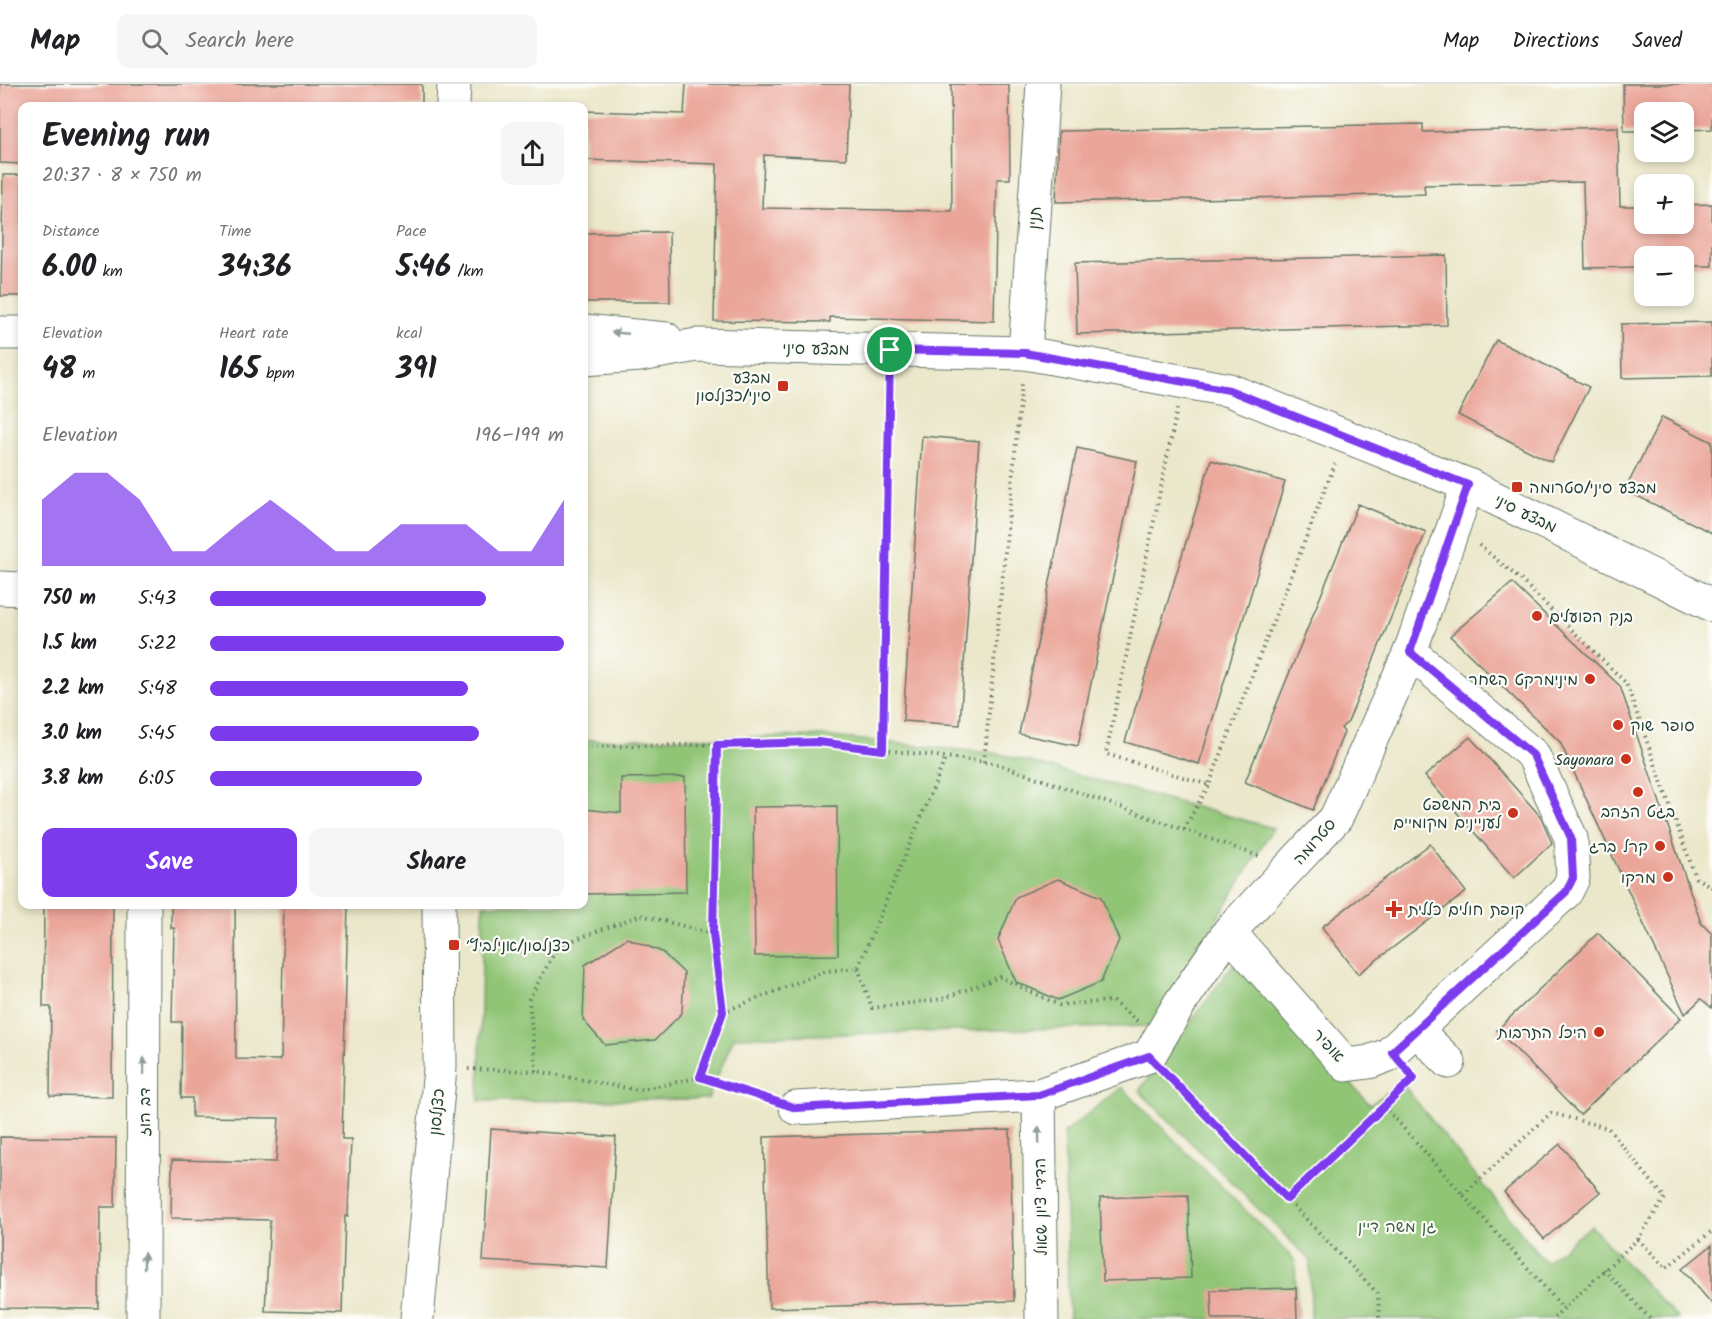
<!DOCTYPE html>
<meta charset="utf-8">
<style>
:root{--surface:#fff;--page:#f6f6f6;--text:#202124;--muted:#757577;--line:#e0e0e0;--accent:#7c3aed}
body{margin:0;font-family:Kalam,"Playpen Sans Hebrew",sans-serif;background:var(--page);color:var(--text);height:100vh;display:flex;flex-direction:column;font-size:22px;white-space:nowrap}
*{box-sizing:border-box;margin:0}
p{font-size:20px;color:var(--muted)}
.icon{flex:none;width:33px;height:33px;fill:none;stroke:currentColor;stroke-width:2;stroke-linecap:round;stroke-linejoin:round}
.map{position:relative;flex:1;overflow:hidden}
.sheet{position:absolute;left:18px;top:18px;width:570px;height:807px;display:flex;flex-direction:column;background:var(--surface);border-radius:12px;box-shadow:0 3px 9px #0003}
.sheet>*{flex:none}
.tools{position:absolute;left:1634px;top:18px;display:grid;gap:12px}
.tools a{display:grid;place-items:center;width:60px;height:60px;border-radius:12px;background:var(--surface);box-shadow:0 3px 9px #0003;font-size:30px}
.pin{position:absolute;display:grid;place-items:center;width:51px;height:51px;color:#fff;margin:-26px;border:3px solid #fff;border-radius:50%;box-shadow:0 2px 6px #0007}
.round{display:grid;place-items:center;flex:none;width:63px;height:63px;border-radius:12px;background:var(--page)}
.overview{display:flex;align-items:center;justify-content:space-between;height:102px;padding:0 24px}
h1{font-size:33px;font-weight:700;line-height:45px}
.metrics{display:grid;grid-template-columns:repeat(3,1fr);gap:9px;height:102px;padding:6px 24px}
.metrics div{display:grid;align-content:center}
.metrics b{font-size:30px;font-weight:700}
.metrics small{font-size:16px;font-weight:400}
.metrics p{font-size:16px}
.chart{height:168px;padding:12px 24px}
.chart p{display:flex;justify-content:space-between}
.chart svg{width:100%;height:108px;margin-top:6px;fill:var(--accent);opacity:.7}
.button{display:flex;gap:12px;margin-top:auto;padding:12px 24px}
.button a{flex:1;height:69px;border-radius:12px;background:var(--accent);color:#fff;font-size:24px;font-weight:700;line-height:69px;text-align:center}
.button a+a{background:var(--page);color:var(--text)}
ul{padding:0 24px;list-style:none;font-size:20px}
li{display:grid;grid-template-columns:96px 72px 1fr;align-items:center;height:45px}
li i{height:15px;border-radius:8px;background:var(--accent)}
header{display:flex;align-items:center;gap:36px;box-sizing:border-box;height:84px;padding:0 30px;background:var(--surface);border-bottom:2px solid var(--line)}
header strong{font-size:28px}
nav{display:flex;gap:33px;margin-inline-start:auto;font-size:21px}
.search{width:420px;height:54px;background:var(--page);display:flex;align-items:center;gap:15px;box-sizing:border-box;padding:0 21px;border-radius:12px;color:var(--muted);font-size:22px}
.map>svg:first-child{display:block}
.green{fill:#90c576;stroke:#588155;stroke-width:1.5}
.building{fill:#eba69a}
.lines{fill:none;stroke-linecap:round;stroke-linejoin:round}
.minor-casing{stroke:#667868;stroke-width:35}
.path{stroke:#667868;stroke-width:4;stroke-dasharray:1.5 4.5;stroke-linecap:butt}
.minor{stroke:#fff;stroke-width:33}
.oneway{fill:#8f9e9a}
.route-casing{stroke:#fff;stroke-width:12}
.route{stroke:#7c3aed;stroke-width:8}
.poi-dot{fill:#c8321e;stroke:#fdfcf7;stroke-width:2}
.labels{text-anchor:middle;stroke-width:4.5;stroke-linejoin:round;paint-order:stroke}
.street-label{font-size:16px;fill:#1f3d34;stroke:#fdfcf7}
.poi-label{font-size:16px;fill:#1f3d34;stroke:#fdfcf7;text-anchor:end}
.park-label{font-size:16px;fill:#3b5f44;stroke:#fdfcf7}
</style>
<header>
<strong>Map</strong>
<div class="search"><svg class="icon" aria-label="search" viewBox="0 0 24 24"><circle cx="10" cy="10" r="6"/><path d="M15 15l6 6"/></svg>Search here</div>
<nav><a>Map</a><a>Directions</a><a>Saved</a></nav>
</header>
<div class="map">
<svg width="1712" height="1235" viewBox="0 0 1712 1235">
<rect width="100%" height="100%" fill="#fdfcf7"/>
<filter id="ink" filterUnits="userSpaceOnUse"><feTurbulence type="fractalNoise" baseFrequency=".0167" numOctaves="2"/><feDisplacementMap in="SourceGraphic" scale="12" xChannelSelector="R" yChannelSelector="G"/><feConvolveMatrix kernelMatrix="1 2 1 2 8 2 1 2 1" color-interpolation-filters="sRGB"/></filter>
<filter id="wash" filterUnits="userSpaceOnUse"><feTurbulence type="fractalNoise" baseFrequency=".008" numOctaves="4" result="noise"/><feDisplacementMap in="SourceGraphic" scale="24" xChannelSelector="R" yChannelSelector="G"/><feGaussianBlur stdDeviation="1.35" result="paint"/><feColorMatrix in="noise" values="0 0 0 0 0 0 0 0 0 0 0 0 0 0 0 0 0 1.4 0 .05"/><feComposite in="paint" operator="in"/></filter>
<g filter="url(#wash)">
<rect width="100%" height="100%" fill="#ebe7ca"/>
<g class="green">
<polygon points="823,652 1000,670 1273,744 1152,942 734,953 708,1015 479,1017 483,821 584,820 584,656"/>
<polygon points="1238,874 1370,1021 1401,998 1545,1178 1591,1142 1678,1235 1311,1235 1310,1176 1139,1007"/>
<polygon points="1121,1003 1295,1176 1297,1235 1069,1235 1064,1049"/>
</g>
<g id="blocks">
<g class="building">
<polygon points="0,0 422,0 422,22 22,22 22,80 0,79"/>
<polygon points="686,0 849,0 846,75 764,71 762,124 952,127 951,0 1009,0 1010,95 997,95 994,237 830,233 830,238 714,237 717,80 584,76 584,27 684,30"/>
<polygon points="1623,0 1712,0 1712,45 1683,46 1683,28 1644,28 1644,47 1624,47"/>
<polygon points="1423,40 1423,48 1618,43 1620,122 1644,122 1644,140 1683,140 1683,121 1712,120 1712,182 1683,182 1683,172 1644,172 1644,183 1585,184 1583,98 1424,101 1425,110 1056,118 1059,47"/>
<polygon points="3,91 22,91 22,212 1,212"/>
<polygon points="669,148 670,218 584,218 584,149"/>
<polygon points="1446,171 1447,241 1077,250 1075,179"/>
<polygon points="1712,238 1712,292 1622,294 1621,240"/>
<polygon points="1496,256 1589,303 1551,378 1458,331"/>
<polygon points="1662,333 1712,358 1712,449 1625,406"/>
<polygon points="922,352 979,357 960,641 903,637"/>
<polygon points="1077,364 1137,377 1078,662 1019,650"/>
<polygon points="1211,376 1285,398 1199,680 1125,658"/>
<polygon points="1358,420 1426,448 1348,638 1341,644 1344,648 1313,726 1245,698"/>
<polygon points="1512,499 1620,602 1701,839 1712,850 1712,924 1701,915 1685,930 1560,658 1450,552"/>
<polygon points="1470,653 1541,733 1552,759 1514,794 1425,692"/>
<polygon points="685,693 686,808 584,810 584,725 621,729 621,694"/>
<polygon points="837,722 838,871 755,872 753,723"/>
<polygon points="1430,760 1466,808 1358,890 1322,843"/>
<polygon points="1058,795 1101,813 1119,856 1101,898 1058,916 1016,898 998,856 1016,813"/>
<polygon points="44,820 113,820 112,1013 50,1012 51,923 43,923"/>
<polygon points="171,820 235,820 236,975 279,976 281,973 284,820 348,820 342,1055 351,1055 348,1132 345,1132 342,1229 265,1227 270,1136 171,1134 172,1076 276,1078 279,1034 192,1033 192,1014 181,1014 182,938 172,938 174,844 171,844"/>
<polygon points="1598,849 1681,934 1580,1031 1497,946"/>
<polygon points="627,854 662,868 684,889 682,929 655,956 605,961 583,936 585,881"/>
<polygon points="491,1045 616,1053 608,1184 483,1177"/>
<polygon points="1010,1046 1014,1217 769,1224 764,1053"/>
<polygon points="0,1053 116,1054 115,1123 100,1123 99,1225 0,1224"/>
<polygon points="1560,1060 1600,1108 1544,1155 1504,1108"/>
<polygon points="1188,1111 1191,1194 1103,1197 1100,1114"/>
<polygon points="1712,1161 1712,1220 1682,1185"/>
<polygon points="1296,1204 1297,1235 1212,1235 1211,1206"/>
</g>
</g>
</g>
<g filter="url(#ink)">
<use href="#blocks" fill-opacity="0" stroke="#667868" stroke-width="1.5"/>
<g class="lines">
<g class="minor-casing">
<g id="minor">
<polyline points="453,22 454,0"/>
<polyline points="584,247 666,255"/>
<polyline points="0,249 22,249"/>
<polyline points="1025,269 1043,0"/>
<polyline points="584,275 640,271 697,261 1025,269 1229,306 1468,401 1712,521"/>
<polyline points="0,504 22,505"/>
<polyline points="1229,848 1346,981 1369,978 1388,971 1566,808 1573,794 1571,754 1533,671 1410,568"/>
<polyline points="1416,946 1449,978"/>
<polyline points="1039,1011 1042,1235"/>
<polyline points="796,1024 1039,1011 1149,972 1180,919 1229,848 1336,734 1410,568 1468,401"/>
<polyline points="143,1235 144,820"/>
<polyline points="417,1235 440,984 439,820"/>
</g>
</g>
<g class="path">
<polyline points="1177,325 1106,670 1209,701 1335,380"/>
<polyline points="1479,461 1521,496 1626,599 1696,794 1712,803"/>
<polyline points="584,663 818,658 995,679 1259,772"/>
<polyline points="883,666 889,296"/>
<polyline points="984,678 1022,299"/>
<polyline points="1184,745 1209,701"/>
<polyline points="713,850 717,661"/>
<polyline points="858,884 872,924 942,915 1000,893 1059,921 1112,917 1137,937"/>
<polyline points="723,928 826,887 858,884 946,673"/>
<polyline points="468,985 536,987 638,1006 701,993 723,928 713,850 641,831 558,862 529,915 536,987"/>
<polyline points="1169,992 1378,1210 1379,1235"/>
<polyline points="701,993 768,1015"/>
<polyline points="1384,1022 1563,1224"/>
<polyline points="1463,1111 1551,1029 1608,1044 1665,1114 1638,1155 1552,1235"/>
<polyline points="1286,1115 1414,994 1410,989"/>
<polyline points="1638,1155 1666,1184 1712,1147"/>
<polyline points="1604,1185 1650,1235"/>
</g>
<use href="#minor" class="minor"/>
</g>
<defs><path id="oneway-solid" d="M-6-.8H1V-3.2L6.5 0L1 3.2V.8H-6Z" transform="scale(1.5)"/></defs>
<g class="oneway">
<use href="#oneway-solid" transform="translate(620 249) rotate(-175)"/>
<use href="#oneway-solid" transform="translate(144 982) rotate(-90)"/>
<use href="#oneway-solid" transform="translate(1039 1051) rotate(-91)"/>
<use href="#oneway-solid" transform="translate(144 1177) rotate(-90)"/>
</g>
</g>
<g class="lines" filter="url(#ink)">
<g class="route-casing">
<polygon id="route" points="890,266 1025,269 1229,306 1468,401 1410,568 1533,671 1571,754 1573,794 1566,808 1392,968 1414,994 1287,1115 1149,972 1039,1011 796,1024 700,993 723,928 713,850 717,661 818,658 883,666"/>
</g>
<use href="#route" class="route"/>
</g>
<g class="poi-dot">
<rect x="777" y="296" width="12" height="12" rx="3"/>
<rect x="1511" y="397" width="12" height="12" rx="3"/>
<circle cx="1537" cy="532" r="6"/>
<circle cx="1590" cy="595" r="6"/>
<circle cx="1618" cy="641" r="6"/>
<circle cx="1626" cy="675" r="6"/>
<circle cx="1638" cy="708" r="6"/>
<circle cx="1513" cy="729" r="6"/>
<circle cx="1660" cy="762" r="6"/>
<circle cx="1668" cy="793" r="6"/>
<path d="M1391 816h6v6h6v6h-6v6h-6v-6h-6v-6h6z"/>
<rect x="448" y="855" width="12" height="12" rx="3"/>
<circle cx="1599" cy="948" r="6"/>
</g>
<g class="labels">
<g class="street-label">
<text transform="translate(1034 134) rotate(-86)" y="6">תנין</text>
<text transform="translate(816 264) rotate(1)" y="6">מבצע סיני</text>
<text transform="translate(1526 429) rotate(26)" y="6">מבצע סיני</text>
<text transform="translate(1314 757) rotate(-49)" y="6">סטרומה</text>
<text transform="translate(1329 961) rotate(47)" y="6">אופיר</text>
<text transform="translate(144 1028) rotate(-90)" y="6">דב הוז</text>
<text transform="translate(436 1028) rotate(-85)" y="6">כצנלסון</text>
<text transform="translate(1040 1123) rotate(-91)" y="6">הדדי ציון שאול</text>
</g>
<g class="poi-label">
<text x="771" y="299">מבצע<tspan x="771" dy="18">סיני/כצנלסון</tspan></text>
<text x="1529" y="409" text-anchor="start">מבצע סיני/סטרומה</text>
<text x="1549" y="538" text-anchor="start">בנק הפועלים</text>
<text x="1578" y="601">מינימרקט השחר</text>
<text x="1630" y="647" text-anchor="start">סופר שוק</text>
<text x="1614" y="681">Sayonara</text>
<text x="1501" y="726">בית המשפט<tspan x="1501" dy="18">לעניינים מקומיים</tspan></text>
<text x="1638" y="733" text-anchor="middle">בגט הזהב</text>
<text x="1648" y="768">קרל ברג</text>
<text x="1656" y="799">מרקו</text>
<text x="1408" y="831" text-anchor="start">קופת חולים כללית</text>
<text x="466" y="867" text-anchor="start">כצנלסון/אנילביץ׳</text>
<text x="1587" y="954">היכל התרבות</text>
</g>
<g class="park-label">
<text x="1397" y="1148">גן משה דיין</text>
</g>
</g>
</svg>
<div class="tools">
<a><svg class="icon" aria-label="layers" viewBox="0 0 24 24"><path d="M12 4l9 5-9 5-9-5zM3 14l9 5 9-5"/></svg></a>
<a>+</a>
<a>−</a>
</div>
<div class="pin" style="left:890px;top:266px;background:#1e9e55"><svg class="icon" aria-label="arrive" viewBox="0 0 24 24"><path d="M6 21V4h12l-3 4 3 4H6"/></svg></div>
<section class="sheet">
<div class="overview"><div><h1>Evening run</h1><p>20:37 · 8 × 750 m</p></div><a class="round"><svg class="icon" aria-label="share" viewBox="0 0 24 24"><path d="M12 15V3M7 8l5-5 5 5M5 13v7h14v-7"/></svg></a></div>
<div class="metrics">
<div><p>Distance</p><b>6.00<small> km</small></b></div>
<div><p>Time</p><b>34:36</b></div>
<div><p>Pace</p><b>5:46<small> /km</small></b></div>
</div>
<div class="metrics">
<div><p>Elevation</p><b>48<small> m</small></b></div>
<div><p>Heart rate</p><b>165<small> bpm</small></b></div>
<div><p>kcal</p><b>391</b></div>
</div>
<div class="chart"><p><span>Elevation</span>196–199 m</p>
<svg viewBox="0 0 160 44" preserveAspectRatio="none"><path d="M0 44V17L10 6L20 6L30 17L40 38L50 38L60 27L70 17L80 27L90 38L100 38L110 27L120 27L130 27L140 38L150 38L160 17V44z"/></svg>
</div>
<ul>
<li><b>750 m</b>5:43<i style="width:78%"></i></li>
<li><b>1.5 km</b>5:22<i style="width:100%"></i></li>
<li><b>2.2 km</b>5:48<i style="width:73%"></i></li>
<li><b>3.0 km</b>5:45<i style="width:76%"></i></li>
<li><b>3.8 km</b>6:05<i style="width:60%"></i></li>
</ul>
<div class="button"><a>Save</a><a>Share</a></div>
</section>
</div>
